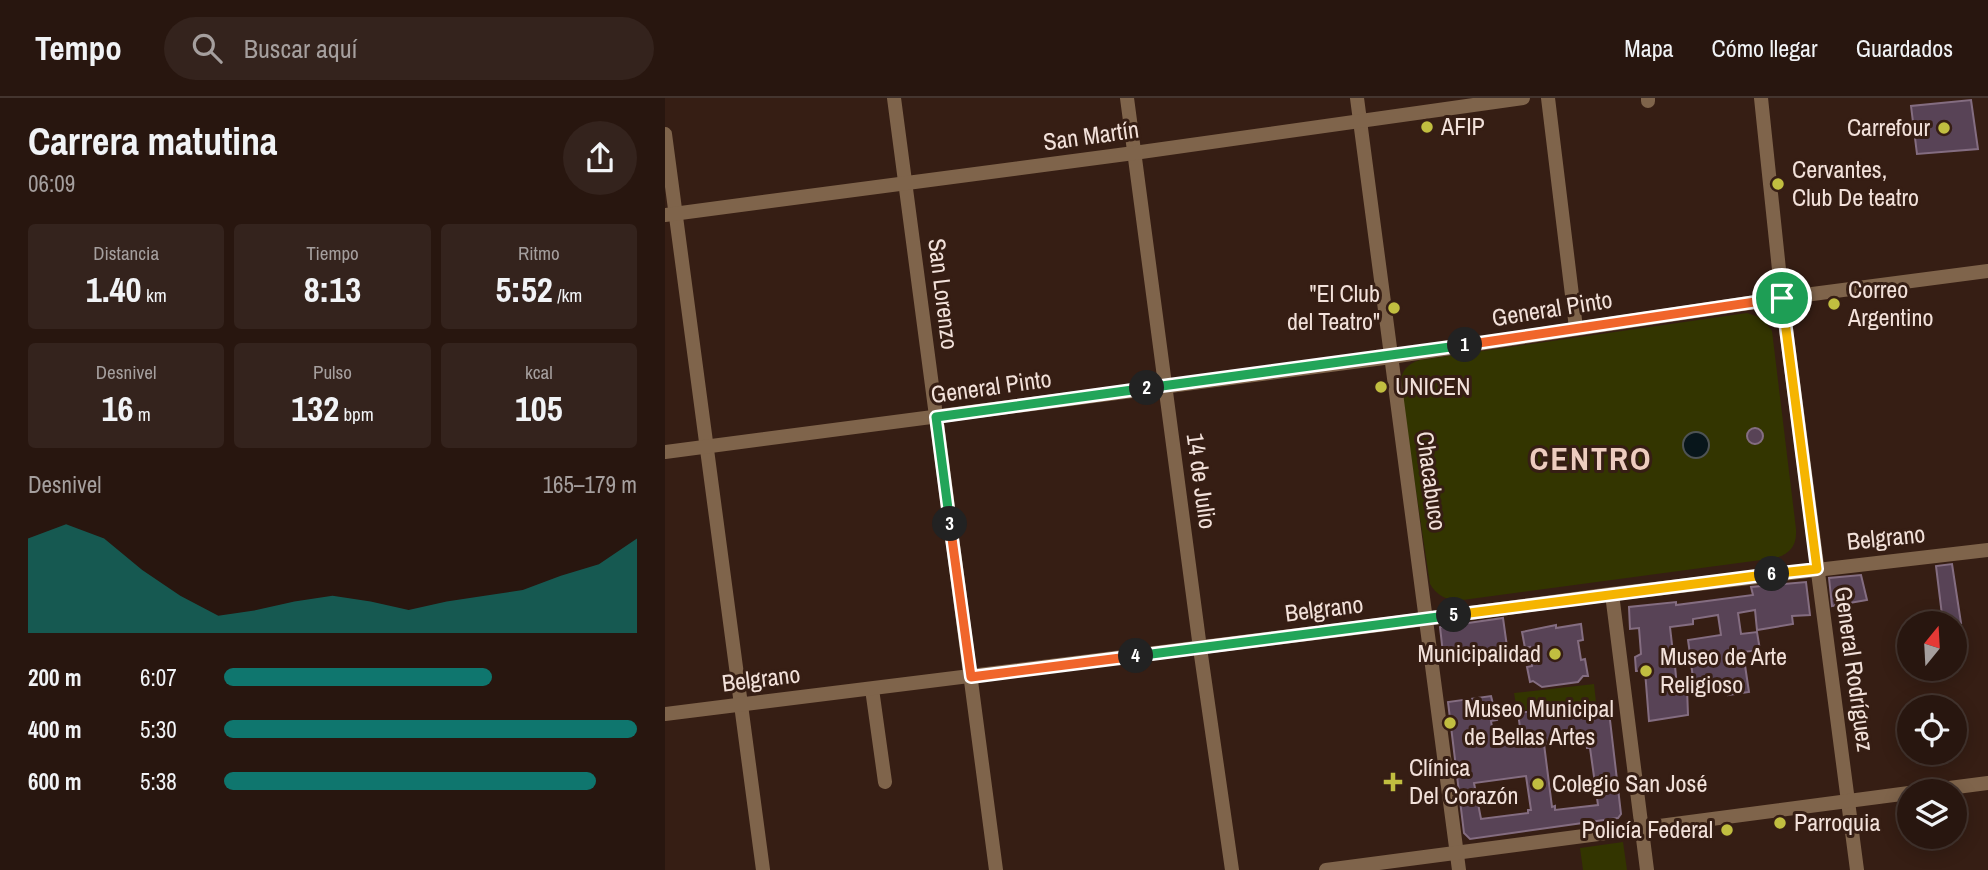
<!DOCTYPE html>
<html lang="es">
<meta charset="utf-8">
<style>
:root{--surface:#28160f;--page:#34231d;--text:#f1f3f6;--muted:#a59f9e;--line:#44352f;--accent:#0f766e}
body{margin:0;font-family:"Archivo Narrow",sans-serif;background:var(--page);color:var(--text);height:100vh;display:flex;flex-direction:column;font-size:26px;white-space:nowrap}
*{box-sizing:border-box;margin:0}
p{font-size:23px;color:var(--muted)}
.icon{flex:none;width:38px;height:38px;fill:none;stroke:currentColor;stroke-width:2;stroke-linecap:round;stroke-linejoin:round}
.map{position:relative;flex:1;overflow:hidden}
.drawer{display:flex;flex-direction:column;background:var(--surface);width:665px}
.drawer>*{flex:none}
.needle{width:46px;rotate:18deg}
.controls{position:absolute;left:1232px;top:513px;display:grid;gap:14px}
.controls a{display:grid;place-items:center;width:70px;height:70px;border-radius:50%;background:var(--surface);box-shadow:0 4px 18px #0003,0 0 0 2px var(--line);font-size:35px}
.pin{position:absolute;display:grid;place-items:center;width:60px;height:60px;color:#fff;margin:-30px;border:4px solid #fff;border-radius:50%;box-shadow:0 2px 7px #0007}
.km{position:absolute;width:35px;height:35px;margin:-18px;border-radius:50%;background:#222;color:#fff;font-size:19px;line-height:35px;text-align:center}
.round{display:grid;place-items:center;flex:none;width:74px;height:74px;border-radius:37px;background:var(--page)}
.summary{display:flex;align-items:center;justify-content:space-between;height:119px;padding:0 28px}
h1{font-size:38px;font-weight:800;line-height:52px}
.stats{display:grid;grid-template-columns:repeat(3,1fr);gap:10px;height:119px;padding:7px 28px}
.stats div{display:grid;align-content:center;border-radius:7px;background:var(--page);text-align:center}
.stats b{font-size:35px;font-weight:800}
.stats small{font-size:19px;font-weight:400}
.stats p{font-size:19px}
.chart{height:196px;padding:14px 28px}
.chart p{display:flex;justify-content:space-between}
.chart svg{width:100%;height:126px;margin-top:7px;fill:var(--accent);opacity:.7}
ul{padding:0 28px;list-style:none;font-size:23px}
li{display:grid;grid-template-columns:112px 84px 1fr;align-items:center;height:52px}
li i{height:18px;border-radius:9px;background:var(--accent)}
header{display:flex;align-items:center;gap:42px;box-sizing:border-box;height:98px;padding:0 35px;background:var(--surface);border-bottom:2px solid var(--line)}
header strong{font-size:33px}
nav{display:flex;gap:38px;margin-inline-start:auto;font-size:24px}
.search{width:490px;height:63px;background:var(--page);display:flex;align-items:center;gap:18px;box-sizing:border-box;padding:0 24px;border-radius:38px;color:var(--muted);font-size:26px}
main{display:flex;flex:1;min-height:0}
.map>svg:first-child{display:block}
.green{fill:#333500}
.water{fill:#08161b;stroke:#4e5354;stroke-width:2}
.building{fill:#584356;stroke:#846d81;stroke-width:2;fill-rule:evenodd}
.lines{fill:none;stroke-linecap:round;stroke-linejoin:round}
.minor{stroke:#7f644b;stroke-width:14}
.split-1-casing{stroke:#fff;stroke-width:14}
.split-2-casing{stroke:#fff;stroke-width:14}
.split-3-casing{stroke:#fff;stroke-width:14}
.split-4-casing{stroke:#fff;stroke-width:14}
.split-5-casing{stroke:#fff;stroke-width:14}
.split-6-casing{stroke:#fff;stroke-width:14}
.split-7-casing{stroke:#fff;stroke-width:14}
.split-1{stroke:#f0652b;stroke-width:9}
.split-2{stroke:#22a559;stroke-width:9}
.split-3{stroke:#22a559;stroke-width:9}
.split-4{stroke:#f0652b;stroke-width:9}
.split-5{stroke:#22a559;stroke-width:9}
.split-6{stroke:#f5b400;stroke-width:9}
.split-7{stroke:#f5b400;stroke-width:9}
.poi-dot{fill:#c1be40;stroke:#361e14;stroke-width:2.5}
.labels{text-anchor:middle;stroke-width:6;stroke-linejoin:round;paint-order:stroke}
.poi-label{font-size:24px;fill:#f2e1da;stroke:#361e14;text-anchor:start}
.street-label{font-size:24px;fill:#f2e1da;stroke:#361e14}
.district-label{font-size:32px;font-weight:bold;letter-spacing:2px;fill:#edccbf;stroke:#361e14}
</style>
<header>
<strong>Tempo</strong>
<div class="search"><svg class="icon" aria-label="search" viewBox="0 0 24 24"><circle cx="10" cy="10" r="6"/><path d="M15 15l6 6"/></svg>Buscar aquí</div>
<nav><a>Mapa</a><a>Cómo llegar</a><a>Guardados</a></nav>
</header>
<main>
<section class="drawer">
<div class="summary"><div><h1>Carrera matutina</h1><p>06:09</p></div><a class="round"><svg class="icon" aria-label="share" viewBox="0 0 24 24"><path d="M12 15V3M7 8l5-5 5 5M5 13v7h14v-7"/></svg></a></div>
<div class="stats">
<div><p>Distancia</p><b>1.40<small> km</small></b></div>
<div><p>Tiempo</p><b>8:13</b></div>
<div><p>Ritmo</p><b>5:52<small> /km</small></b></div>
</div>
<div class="stats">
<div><p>Desnivel</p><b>16<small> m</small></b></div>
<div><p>Pulso</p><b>132<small> bpm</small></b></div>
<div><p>kcal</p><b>105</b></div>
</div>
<div class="chart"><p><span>Desnivel</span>165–179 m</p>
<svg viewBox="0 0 160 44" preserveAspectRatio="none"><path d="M0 44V11L10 6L20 11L30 22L40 31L50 38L60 36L70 33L80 31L90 33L100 36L110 33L120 31L130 29L140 24L150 20L160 11V44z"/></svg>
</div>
<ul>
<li><b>200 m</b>6:07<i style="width:65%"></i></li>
<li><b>400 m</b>5:30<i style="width:100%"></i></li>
<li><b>600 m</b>5:38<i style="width:90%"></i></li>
</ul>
</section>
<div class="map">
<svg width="1323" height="772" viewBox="0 0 1323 772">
<rect width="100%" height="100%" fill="#361e14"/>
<g class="green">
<path d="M1082 215 1097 220 1107 233 1131 431C1132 447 1126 455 1111 460L790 503C778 500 771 496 765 486L735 286C737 272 742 266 755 262Z"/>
<polygon points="929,586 931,604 852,613 849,595"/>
<polygon points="958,744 962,772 918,772 915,750"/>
</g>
<circle class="water" cx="1031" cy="347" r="13"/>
<g class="building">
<polygon points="1306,2 1313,51 1252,56 1246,8"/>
<circle cx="1090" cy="338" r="8"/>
<polygon points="1287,466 1296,525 1278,525 1271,468"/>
<polygon points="1196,477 1202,502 1167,508 1164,480"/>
<path d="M1141 484 1145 517 1127 518 1128 526 1092 532 1090 512 1073 515 1076 536 1092 534 1095 552 1078 554 1084 594 1063 597 1061 584 1029 588 1026 565 1010 568 1012 589 1022 590 1023 617 984 623 980 573H971L970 559 976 556 974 530 965 531 964 509 1011 504V507L1088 497 1086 489ZM1053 517 1056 537 1023 542 1025 556 1008 555 1005 529 1028 526V521Z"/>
<polygon points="838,520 843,556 779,564 775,529"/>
<polygon points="916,526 918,542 913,543 916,562 920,561 923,578 918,578 913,584 877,589 868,583 865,584 862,569 867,568 865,549 860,550 857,534 891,527 891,530"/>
<path d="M826 598 832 622 826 623 829 641 856 637 853 615 943 605 956 716 953 720 805 741 799 735 783 604ZM921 641 922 650H925L933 707 890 712V708L887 709 879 646ZM861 678 866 712H863V715L816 721 809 685Z"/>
</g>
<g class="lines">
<g class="minor">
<polyline points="229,0 331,772"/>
<polyline points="462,0 535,550 567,772"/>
<polyline points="692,0 794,772"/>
<polyline points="883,0 911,230"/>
<polyline points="983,0 983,3"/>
<polyline points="1096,0 1117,200 1192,772"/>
<polyline points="0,36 98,772"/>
<polyline points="0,117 469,55 858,0"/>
<polyline points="0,354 726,259 1117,200 1323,173"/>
<polyline points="947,496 982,772"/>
<polyline points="207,591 220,684"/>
<polyline points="0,616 730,525 947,496 1323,452"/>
<polyline points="1261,693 1323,685"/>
<polyline points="661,772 1244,695"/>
</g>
</g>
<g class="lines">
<g class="split-1-casing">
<polyline id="split-1" points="800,247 1117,200"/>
</g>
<g class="split-2-casing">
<polyline id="split-2" points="482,290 800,247"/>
</g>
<g class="split-3-casing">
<polyline id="split-3" points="285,426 271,319 482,290"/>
</g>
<g class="split-4-casing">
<polyline id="split-4" points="285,426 306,579 471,558"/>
</g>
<g class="split-5-casing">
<polyline id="split-5" points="471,558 789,517"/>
</g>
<g class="split-6-casing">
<polyline id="split-6" points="789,517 1107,476"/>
</g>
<g class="split-7-casing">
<polyline id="split-7" points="1107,476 1152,471 1117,200"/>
</g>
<use href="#split-1" class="split-1"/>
<use href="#split-2" class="split-2"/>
<use href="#split-3" class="split-3"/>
<use href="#split-4" class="split-4"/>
<use href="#split-5" class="split-5"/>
<use href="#split-6" class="split-6"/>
<use href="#split-7" class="split-7"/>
</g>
<g class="poi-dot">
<circle cx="762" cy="29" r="7"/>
<circle cx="1279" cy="30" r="7"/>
<circle cx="1113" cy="86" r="7"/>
<circle cx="1169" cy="206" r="7"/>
<circle cx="729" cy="210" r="7"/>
<circle cx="716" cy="289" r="7"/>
<circle cx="890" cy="556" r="7"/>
<circle cx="981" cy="573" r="7"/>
<circle cx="785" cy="625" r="7"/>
<path d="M724.5 673.5h7v7h7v7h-7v7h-7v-7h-7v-7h7z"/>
<circle cx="873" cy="686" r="7"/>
<circle cx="1115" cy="725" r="7"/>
<circle cx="1062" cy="732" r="7"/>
</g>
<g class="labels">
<g class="poi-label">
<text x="776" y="37">AFIP</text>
<text x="1265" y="38" text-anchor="end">Carrefour</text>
<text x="1127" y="80">Cervantes,<tspan x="1127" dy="28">Club De teatro</tspan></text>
<text x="1183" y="200">Correo<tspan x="1183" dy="28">Argentino</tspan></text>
<text x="715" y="204" text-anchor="end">"El Club<tspan x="715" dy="28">del Teatro"</tspan></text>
<text x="730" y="297">UNICEN</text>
<text x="876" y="564" text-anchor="end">Municipalidad</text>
<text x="995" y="567">Museo de Arte<tspan x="995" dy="28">Religioso</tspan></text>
<text x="799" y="619">Museo Municipal<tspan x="799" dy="28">de Bellas Artes</tspan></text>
<text x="744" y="678">Clínica<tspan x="744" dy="28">Del Corazón</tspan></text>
<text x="887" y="694">Colegio San José</text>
<text x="1129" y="733">Parroquia</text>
<text x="1048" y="740" text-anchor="end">Policía Federal</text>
</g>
<g class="street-label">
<text transform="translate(426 38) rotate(-8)" y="8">San Martín</text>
<text transform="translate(278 196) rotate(83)" y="8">San Lorenzo</text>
<text transform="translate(887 211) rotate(-9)" y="8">General Pinto</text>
<text transform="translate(326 289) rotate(-8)" y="8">General Pinto</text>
<text transform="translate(536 383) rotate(82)" y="8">14 de Julio</text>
<text transform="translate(766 383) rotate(82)" y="8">Chacabuco</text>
<text transform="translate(1221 440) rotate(-6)" y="8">Belgrano</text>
<text transform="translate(659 511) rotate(-7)" y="8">Belgrano</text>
<text transform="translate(1189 571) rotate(82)" y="8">General Rodríguez</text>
<text transform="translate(96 581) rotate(-7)" y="8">Belgrano</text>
</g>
<g class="district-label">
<text x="926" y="372">CENTRO</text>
</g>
</g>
</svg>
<div class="controls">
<a><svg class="needle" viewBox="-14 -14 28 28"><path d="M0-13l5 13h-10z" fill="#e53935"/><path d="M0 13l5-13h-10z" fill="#a59f9e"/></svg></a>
<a><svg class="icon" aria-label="locate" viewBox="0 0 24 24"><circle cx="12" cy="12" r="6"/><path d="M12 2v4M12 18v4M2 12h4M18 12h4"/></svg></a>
<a><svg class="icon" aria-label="layers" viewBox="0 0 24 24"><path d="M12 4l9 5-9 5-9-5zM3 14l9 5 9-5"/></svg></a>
</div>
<div class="pin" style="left:1117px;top:200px;background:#1e9e55"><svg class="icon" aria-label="arrive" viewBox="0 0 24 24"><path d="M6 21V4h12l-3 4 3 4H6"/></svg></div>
<b class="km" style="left:800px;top:247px">1</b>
<b class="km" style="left:482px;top:290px">2</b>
<b class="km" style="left:285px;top:426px">3</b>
<b class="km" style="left:471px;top:558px">4</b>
<b class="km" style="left:789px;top:517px">5</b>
<b class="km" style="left:1107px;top:476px">6</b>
</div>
</main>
